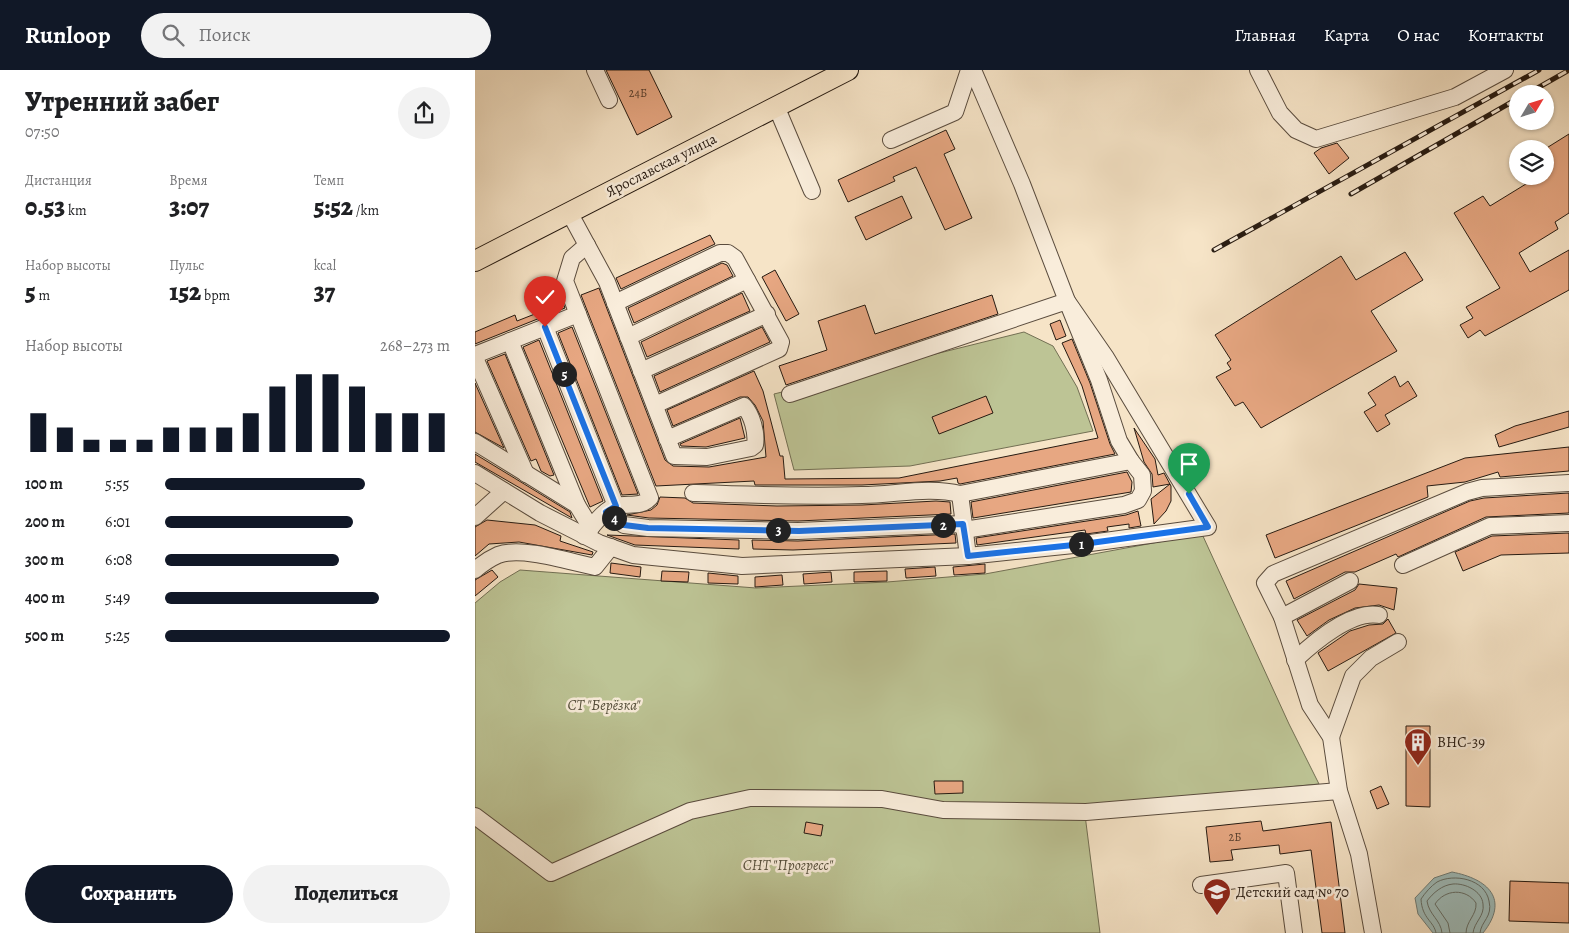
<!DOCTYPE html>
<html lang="ru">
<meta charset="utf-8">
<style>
:root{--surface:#fff;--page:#f2f2f2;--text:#202124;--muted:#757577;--accent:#111827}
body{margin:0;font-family:Alegreya,serif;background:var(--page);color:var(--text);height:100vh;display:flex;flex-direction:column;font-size:19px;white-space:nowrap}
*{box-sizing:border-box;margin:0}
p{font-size:16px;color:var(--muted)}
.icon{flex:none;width:28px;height:28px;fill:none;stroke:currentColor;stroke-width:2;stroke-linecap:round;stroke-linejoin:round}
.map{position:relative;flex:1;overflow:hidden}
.side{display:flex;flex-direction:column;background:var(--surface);width:475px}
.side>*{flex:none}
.needle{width:32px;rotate:52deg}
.fabs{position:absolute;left:1034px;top:15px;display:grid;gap:10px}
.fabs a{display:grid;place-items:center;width:45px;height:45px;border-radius:50%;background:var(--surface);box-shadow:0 1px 4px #0004;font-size:25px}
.pin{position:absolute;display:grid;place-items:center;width:42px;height:42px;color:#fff;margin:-51px -21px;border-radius:50% 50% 50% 0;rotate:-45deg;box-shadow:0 0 5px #0007}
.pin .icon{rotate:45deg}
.km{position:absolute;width:25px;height:25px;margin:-12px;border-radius:50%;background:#222;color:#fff;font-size:14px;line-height:25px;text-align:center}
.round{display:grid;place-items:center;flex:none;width:52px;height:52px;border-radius:26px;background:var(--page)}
.headline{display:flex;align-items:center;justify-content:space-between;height:85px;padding:0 25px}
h1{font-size:28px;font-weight:800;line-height:38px}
.figures{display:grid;grid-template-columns:repeat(3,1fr);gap:8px;height:85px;padding:5px 25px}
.figures div{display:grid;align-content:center}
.figures b{font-size:25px;font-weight:800}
.figures small{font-size:14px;font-weight:400}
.figures p{font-size:14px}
.chart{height:140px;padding:10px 25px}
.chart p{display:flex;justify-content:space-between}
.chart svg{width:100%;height:90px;margin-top:5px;stroke:var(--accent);stroke-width:6}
.action{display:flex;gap:10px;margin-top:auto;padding:10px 25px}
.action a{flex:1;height:58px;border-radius:30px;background:var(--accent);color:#fff;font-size:20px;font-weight:800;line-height:58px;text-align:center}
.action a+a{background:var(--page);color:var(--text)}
ul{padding:0 25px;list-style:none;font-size:16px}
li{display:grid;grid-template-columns:80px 60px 1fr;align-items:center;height:38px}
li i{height:12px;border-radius:6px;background:var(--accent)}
header{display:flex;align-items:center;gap:30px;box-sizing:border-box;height:70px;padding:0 25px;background:var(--accent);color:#fff}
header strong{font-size:24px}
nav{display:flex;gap:28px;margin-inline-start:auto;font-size:18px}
.search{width:350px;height:45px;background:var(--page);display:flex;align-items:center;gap:12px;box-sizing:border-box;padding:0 18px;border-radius:28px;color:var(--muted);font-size:19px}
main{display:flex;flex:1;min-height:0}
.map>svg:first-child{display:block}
.green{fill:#bdc495;stroke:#726f53}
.water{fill:#9ebdbc;stroke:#6e7c78}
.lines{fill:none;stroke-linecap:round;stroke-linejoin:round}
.shore{stroke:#626c66;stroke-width:1}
.building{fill:#e7a782;stroke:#261a11}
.minor-casing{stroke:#5a4c3e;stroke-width:18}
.major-casing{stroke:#261a11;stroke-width:22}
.minor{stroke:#f9eddb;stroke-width:16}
.major{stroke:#f6e4c7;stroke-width:20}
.rail-casing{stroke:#261a11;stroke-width:5}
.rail{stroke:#f9eddb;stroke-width:3;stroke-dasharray:9;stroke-linecap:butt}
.route-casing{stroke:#fff;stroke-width:10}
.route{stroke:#1a73e8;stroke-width:6}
.labels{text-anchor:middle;stroke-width:5;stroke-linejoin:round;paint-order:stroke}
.number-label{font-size:12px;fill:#563d2d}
.street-label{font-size:15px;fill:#261a11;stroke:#f9eddb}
.park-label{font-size:15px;font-style:italic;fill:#534d39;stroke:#f9eddb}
.poi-label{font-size:15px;fill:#261a11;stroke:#f9eddb;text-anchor:start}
</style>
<header>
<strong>Runloop</strong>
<div class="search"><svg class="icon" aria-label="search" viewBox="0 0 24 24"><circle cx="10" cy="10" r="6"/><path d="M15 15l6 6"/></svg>Поиск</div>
<nav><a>Главная</a><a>Карта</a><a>О нас</a><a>Контакты</a></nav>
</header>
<main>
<section class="side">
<div class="headline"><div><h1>Утренний забег</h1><p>07:50</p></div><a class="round"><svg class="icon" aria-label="share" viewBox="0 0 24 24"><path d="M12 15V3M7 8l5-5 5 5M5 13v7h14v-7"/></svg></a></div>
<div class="figures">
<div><p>Дистанция</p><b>0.53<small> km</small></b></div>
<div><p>Время</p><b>3:07</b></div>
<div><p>Темп</p><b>5:52<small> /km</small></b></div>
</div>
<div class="figures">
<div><p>Набор высоты</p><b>5<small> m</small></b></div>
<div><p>Пульс</p><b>152<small> bpm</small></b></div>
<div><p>kcal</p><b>37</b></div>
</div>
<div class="chart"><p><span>Набор высоты</span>268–273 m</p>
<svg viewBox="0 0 160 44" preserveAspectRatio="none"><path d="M5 44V25M15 44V32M25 44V38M35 44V38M45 44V38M55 44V32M65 44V32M75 44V32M85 44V25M95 44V12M105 44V6M115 44V6M125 44V12M135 44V25M145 44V25M155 44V25"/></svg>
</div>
<ul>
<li><b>100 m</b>5:55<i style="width:70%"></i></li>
<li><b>200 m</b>6:01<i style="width:66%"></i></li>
<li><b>300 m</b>6:08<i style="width:61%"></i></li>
<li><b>400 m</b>5:49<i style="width:75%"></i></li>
<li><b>500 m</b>5:25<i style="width:100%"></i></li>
</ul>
<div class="action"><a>Сохранить</a><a>Поделиться</a></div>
</section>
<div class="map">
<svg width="1094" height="863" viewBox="0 0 1094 863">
<rect width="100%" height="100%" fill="#f6e4c7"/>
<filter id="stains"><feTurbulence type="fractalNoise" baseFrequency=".004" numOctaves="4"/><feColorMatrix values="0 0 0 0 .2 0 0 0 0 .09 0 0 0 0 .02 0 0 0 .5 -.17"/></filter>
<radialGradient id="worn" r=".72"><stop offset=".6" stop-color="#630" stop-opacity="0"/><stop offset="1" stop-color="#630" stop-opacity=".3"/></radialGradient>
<g class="green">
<polygon points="549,262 578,276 602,317 618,361 435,396 319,400 299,324"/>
<polygon points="727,464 814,654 844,714 609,737 625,863 0,863 0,533 25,512 45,500 281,518 412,512 510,504"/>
</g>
<path class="water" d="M977 802C1013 809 1035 829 1008 863H958L943 844 940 828 959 808Z"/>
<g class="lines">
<g class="shore">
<path d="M961 863C959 851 947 849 946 829 950 823 956 816 962 812 979 803 1010 809 1014 831 1018 847 1006 851 1005 863"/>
<path d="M967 863C966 850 954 845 952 831 958 823 967 815 978 814 990 813 1007 821 1008 834 1010 846 999 852 998 863"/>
<path d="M975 863 973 853 960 834C970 819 991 818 1001 833 1002 845 991 851 991 863"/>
</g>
</g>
<g class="building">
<polygon points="131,0 174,0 197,47 162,65"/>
<polygon points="471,60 480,79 469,84 497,148 470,160 441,97 418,107 420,111 373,132 363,110"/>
<polygon points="1094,64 1094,143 1080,152 1083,159 1044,183 1055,202 1094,180 1094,220 1010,266 1005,260 993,268 985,255 998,248 991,237 1025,218 979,143 1008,126 1015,136 1064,106 1070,106 1070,103 1077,98 1070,86 1070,79"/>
<polygon points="862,73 874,88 854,104 839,83 846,78"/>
<polygon points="427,126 437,148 391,170 380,147"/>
<polygon points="235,165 240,174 146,219 141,208"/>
<polygon points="930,182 948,210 896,241 922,281 786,358 768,332 760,336 741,307 756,299 752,293 756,290 740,265 866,186 881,210"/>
<polygon points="247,193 252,195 258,206 159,253 153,238"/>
<polygon points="300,200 324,244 311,251 287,207"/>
<polygon points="124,218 190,390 198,396 234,397 291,387 288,351 280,335 273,327 265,327 198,356 192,340 279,301 288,321 305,386 308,386 310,409 424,408 623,368 607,316 587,273 597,269 615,313 635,374 640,384 485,414 483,413 482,408 465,411 387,415 280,415 279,411 181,416 106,225"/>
<polygon points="267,223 275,241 172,287 166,272"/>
<polygon points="517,225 523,244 311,315 304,296 352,280 343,251 390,235 400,264"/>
<polygon points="88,233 90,238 0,274 0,262 40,245 42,251"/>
<polygon points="585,250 591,266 581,270 575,254"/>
<polygon points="97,257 163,424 147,425 83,263"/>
<polygon points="287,257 295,272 185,322 179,306"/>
<polygon points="64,270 128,431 115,437 48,277"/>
<polygon points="30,284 79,405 75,406 66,401 61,389 56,391 12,291"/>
<polygon points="920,306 925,317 933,311 942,326 910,345 915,354 902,362 889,342 901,335 893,323"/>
<polygon points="0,313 29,378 0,362"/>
<polygon points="511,326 518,343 464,364 457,347"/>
<polygon points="1094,341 1094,357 1024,377 1020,365 1040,356"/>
<polygon points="265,348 270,368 231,377 206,376 205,374"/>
<polygon points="659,358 680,389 683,405 689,403 696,416 696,431 691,441 679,454 676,429 695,414 678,417 677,404 669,392"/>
<polygon points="1094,377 1094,401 1025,407 1023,402 990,412 952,416 953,427 800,488 791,465 990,388"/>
<polygon points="0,384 95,442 97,448 0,392"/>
<polygon points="652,402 657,412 656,422 498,448 496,432"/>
<polygon points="1094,423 1094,443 1011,447 923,487 921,484 880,502 870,502 819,529 811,511 995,431 1009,428"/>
<polygon points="185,427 210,428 218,433 302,436 387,435 461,431 475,432 476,444 323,451 174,448 152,445 176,440 182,435"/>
<polygon points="663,441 666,456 654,458 654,454 632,457 633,461 611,464 610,460 502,475 501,468 651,445"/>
<polygon points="12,450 60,455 86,466 85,471 118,482 117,485 44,472 14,474 0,486 0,457"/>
<polygon points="1094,463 1094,483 1026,485 988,501 980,482 1017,466"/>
<polygon points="480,464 481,473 318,480 278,479 277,470 323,471"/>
<polygon points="132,465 264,470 264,479 160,475"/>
<polygon points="136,493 166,497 165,507 135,503"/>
<polygon points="510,494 510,503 479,505 478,497"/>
<polygon points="460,497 461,506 431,508 430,499"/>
<polygon points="17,500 23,507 0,526 0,510"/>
<polygon points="187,501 214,502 213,512 186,511"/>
<polygon points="412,501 412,511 379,512 379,502"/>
<polygon points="356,502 357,512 329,514 328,504"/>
<polygon points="233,503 263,506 263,514 233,513"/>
<polygon points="307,505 308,515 280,517 280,507"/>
<polygon points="884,514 922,518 919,540 904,535 880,538 854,550 832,566 822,550 880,520"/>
<polygon points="913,549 921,563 853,601 843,583 875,561 894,555 908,554"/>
<polygon points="931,656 955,656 955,737 931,736"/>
<polygon points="459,711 488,711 488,723 460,724"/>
<polygon points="906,716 914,734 902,739 895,721"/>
<polygon points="786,751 788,761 856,752 870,863 847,863 836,780 805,784 804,775 756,780 758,790 735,792 731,757"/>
<polygon points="331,752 348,755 346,766 329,763"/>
<polygon points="1035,811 1094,813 1094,853 1034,851"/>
</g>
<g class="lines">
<g class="minor-casing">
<g id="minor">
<polyline points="120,0 134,30"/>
<polyline points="783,0 805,43 821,60 841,69 980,27 1030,0"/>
<polyline points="301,36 337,121"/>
<polyline points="416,70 480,42 494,0"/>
<path d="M94 142 132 212 199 386 232 387 276 378 280 375C282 363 277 345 269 336L192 369"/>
<polyline points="140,233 245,183 253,183 260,188 306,272 304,279 180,335"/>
<polyline points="70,257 141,436"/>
<polyline points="153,267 272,210"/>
<polyline points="35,271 102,435"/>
<polyline points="0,285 103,244"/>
<polyline points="0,288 51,404"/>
<polyline points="166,301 292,244"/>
<polyline points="315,324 592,231 624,310 644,371 656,391 667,405 668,421 663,430 649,435 489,460"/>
<polyline points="0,372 102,435 116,458"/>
<polyline points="0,403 65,443 124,473 158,485 267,496 493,486 608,474 733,457 630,286 592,231 547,114 498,0"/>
<path d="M218 423C275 425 330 427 387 425 419 425 454 416 485 424L493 486"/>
<polyline points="485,424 656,391"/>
<polyline points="131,442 149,455 173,458 323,461 488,454"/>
<polyline points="0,447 29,421"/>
<path d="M109 466C118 456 128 440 141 436 153 433 166 438 175 428L90 211 97 188 112 175"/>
<polyline points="928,495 1015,456 1094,453"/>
<path d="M0 500C7 494 14 489 23 485 47 476 95 492 120 497L136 477"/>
<polyline points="807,547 875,511"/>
<path d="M820 590C839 572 877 540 904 545"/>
<polyline points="856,667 878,606 896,588 923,572"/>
<polyline points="0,746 76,803 215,741 275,728 407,729 468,740 611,742 864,721"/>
<polyline points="726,815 811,803 819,863"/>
<polyline points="898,863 884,784 864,721 856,667 835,635 807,547 790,513 798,504 992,422 1007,418 1094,413"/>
</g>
</g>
<g class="major-casing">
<polyline id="major" points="0,191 373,0"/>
</g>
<use href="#minor" class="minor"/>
<use href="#major" class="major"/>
<g class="rail-casing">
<g id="rail">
<polyline points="1052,24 1094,0"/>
<polyline points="876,124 1042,29"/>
<polyline points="739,180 1064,0"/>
</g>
</g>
<use href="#rail" class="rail"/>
</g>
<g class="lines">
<g class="route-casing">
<polyline id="route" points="70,257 141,436 131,442 149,455 173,458 324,461 488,454 493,486 608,474 733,457 714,424"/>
</g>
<use href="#route" class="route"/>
</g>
<defs>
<g id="building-pin" transform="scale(1.4375)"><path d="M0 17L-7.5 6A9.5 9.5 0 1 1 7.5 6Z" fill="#8f2418" stroke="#f9eddb"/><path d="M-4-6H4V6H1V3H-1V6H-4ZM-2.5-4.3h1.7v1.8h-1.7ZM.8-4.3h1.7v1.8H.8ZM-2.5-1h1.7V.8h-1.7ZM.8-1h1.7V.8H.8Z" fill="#fff"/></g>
<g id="school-pin" transform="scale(1.4375)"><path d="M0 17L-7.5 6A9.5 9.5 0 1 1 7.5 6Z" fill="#8f2418" stroke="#f9eddb"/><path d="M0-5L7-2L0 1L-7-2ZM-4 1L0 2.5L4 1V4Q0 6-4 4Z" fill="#fff"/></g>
</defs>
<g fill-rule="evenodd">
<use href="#building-pin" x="943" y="672"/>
<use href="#school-pin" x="742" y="822"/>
</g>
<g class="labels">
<g class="number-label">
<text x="163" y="27">24Б</text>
<text x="760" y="771">2Б</text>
</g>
<g class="street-label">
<text transform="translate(186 95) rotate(-27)" y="5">Ярославская улица</text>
</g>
<g class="park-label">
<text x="129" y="640">СТ "Берёзка"</text>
<text x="313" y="800">СНТ "Прогресс"</text>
</g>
<g class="poi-label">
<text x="962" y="677">ВНС-39</text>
<text x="761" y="827">Детский сад № 70</text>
</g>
</g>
<rect width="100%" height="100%" filter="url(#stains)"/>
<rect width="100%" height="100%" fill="url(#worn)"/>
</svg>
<div class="fabs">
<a><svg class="needle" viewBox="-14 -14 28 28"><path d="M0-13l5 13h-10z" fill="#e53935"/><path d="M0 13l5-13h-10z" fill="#757577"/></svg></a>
<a><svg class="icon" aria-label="layers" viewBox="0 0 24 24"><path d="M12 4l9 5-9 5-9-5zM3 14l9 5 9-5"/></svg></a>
</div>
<div class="pin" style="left:714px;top:424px;background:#1e9e55"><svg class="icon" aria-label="arrive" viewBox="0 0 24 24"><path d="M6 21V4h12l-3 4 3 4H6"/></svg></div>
<div class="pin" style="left:70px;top:257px;background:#d93025"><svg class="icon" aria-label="check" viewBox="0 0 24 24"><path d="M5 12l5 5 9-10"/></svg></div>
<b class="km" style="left:606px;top:474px">1</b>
<b class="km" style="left:468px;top:455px">2</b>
<b class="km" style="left:303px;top:460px">3</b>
<b class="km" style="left:139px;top:448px">4</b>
<b class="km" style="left:89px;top:304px">5</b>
</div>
</main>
